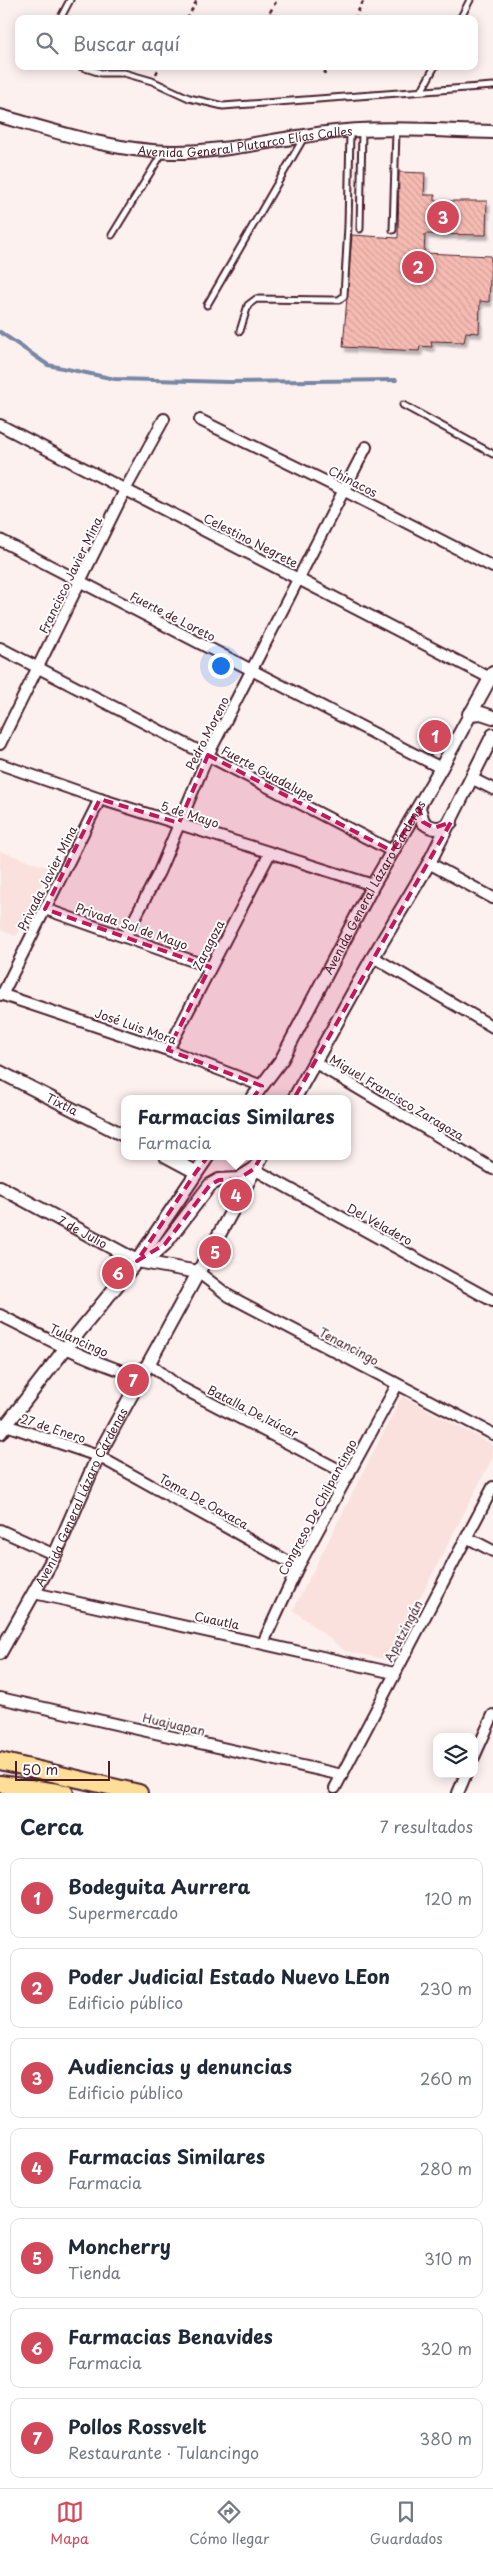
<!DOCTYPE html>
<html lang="es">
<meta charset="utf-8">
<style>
:root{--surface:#fff;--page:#f6f6f7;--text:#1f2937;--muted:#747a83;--line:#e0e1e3;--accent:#d1495b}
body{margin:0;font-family:"Playpen Sans",sans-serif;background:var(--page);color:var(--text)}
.controls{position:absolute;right:15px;bottom:15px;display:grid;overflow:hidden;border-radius:10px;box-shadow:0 2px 12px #0003}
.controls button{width:45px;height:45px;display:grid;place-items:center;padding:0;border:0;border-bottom:1px solid var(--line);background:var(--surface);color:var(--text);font:25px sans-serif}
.scale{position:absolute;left:15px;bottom:12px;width:95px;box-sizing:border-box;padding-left:5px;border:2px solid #4a1f2b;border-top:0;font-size:14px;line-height:18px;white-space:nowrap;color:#4a1f2b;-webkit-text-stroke:4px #fff;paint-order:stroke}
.you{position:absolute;left:220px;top:665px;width:18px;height:18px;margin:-12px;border:4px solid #fff;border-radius:50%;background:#1a73e8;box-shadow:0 0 0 8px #1a73e833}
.badge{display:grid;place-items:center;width:32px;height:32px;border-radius:50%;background:var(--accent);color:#fff;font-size:16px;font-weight:700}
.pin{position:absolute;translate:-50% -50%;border:2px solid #fff;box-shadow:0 1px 5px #0006}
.popup{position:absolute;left:121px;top:1095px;width:230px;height:65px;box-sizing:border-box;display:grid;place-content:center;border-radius:10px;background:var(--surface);filter:drop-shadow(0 1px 4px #0005);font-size:16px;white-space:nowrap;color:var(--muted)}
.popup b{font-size:19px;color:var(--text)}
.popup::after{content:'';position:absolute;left:50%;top:100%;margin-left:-10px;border:10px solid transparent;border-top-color:var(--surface)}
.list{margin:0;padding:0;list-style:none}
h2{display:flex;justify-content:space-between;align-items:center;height:65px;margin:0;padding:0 20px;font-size:21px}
h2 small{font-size:16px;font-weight:400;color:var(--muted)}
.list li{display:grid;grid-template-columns:32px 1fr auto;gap:15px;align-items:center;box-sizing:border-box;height:80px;margin:0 10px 10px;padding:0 10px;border:1px solid var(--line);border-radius:10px}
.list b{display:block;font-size:19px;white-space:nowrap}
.list p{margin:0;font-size:16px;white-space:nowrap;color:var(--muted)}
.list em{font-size:16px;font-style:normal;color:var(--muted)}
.icon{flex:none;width:28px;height:28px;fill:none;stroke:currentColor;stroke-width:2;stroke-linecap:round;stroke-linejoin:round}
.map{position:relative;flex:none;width:493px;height:1793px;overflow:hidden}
.search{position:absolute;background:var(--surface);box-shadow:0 2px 12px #0003;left:15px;right:15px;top:15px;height:55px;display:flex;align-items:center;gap:12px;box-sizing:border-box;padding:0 18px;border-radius:10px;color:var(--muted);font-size:19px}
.sheet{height:695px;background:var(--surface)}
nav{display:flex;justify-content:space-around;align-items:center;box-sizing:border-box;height:70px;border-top:1px solid var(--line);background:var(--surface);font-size:14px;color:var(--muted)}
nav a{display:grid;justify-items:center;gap:2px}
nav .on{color:var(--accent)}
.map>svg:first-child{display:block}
.built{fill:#fbe1dd}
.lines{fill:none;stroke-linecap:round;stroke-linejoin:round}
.stream{stroke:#7787a4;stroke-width:4}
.building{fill:url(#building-back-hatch);stroke:#4a1f2b;filter:url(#shadow)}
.service-casing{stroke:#4a1f2b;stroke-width:9}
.minor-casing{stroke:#4a1f2b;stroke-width:14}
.tertiary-casing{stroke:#4a1f2b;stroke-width:16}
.trunk-casing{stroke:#4a1f2b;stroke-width:20}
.path{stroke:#4a1f2b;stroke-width:2.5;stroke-dasharray:4 4;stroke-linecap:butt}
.service{stroke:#fff;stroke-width:5}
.minor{stroke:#fff;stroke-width:10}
.tertiary{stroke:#fff;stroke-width:12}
.trunk{stroke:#fedd96;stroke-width:16}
.marked{fill:#c2185b;fill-opacity:0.2;stroke:#c2185b;stroke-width:4;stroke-dasharray:10 6;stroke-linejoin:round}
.labels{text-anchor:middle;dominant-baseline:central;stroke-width:4;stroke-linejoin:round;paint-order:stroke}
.street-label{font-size:12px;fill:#4a1f2b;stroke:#fff}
</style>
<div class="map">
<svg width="493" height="1793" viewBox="0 0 493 1793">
<defs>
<pattern id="building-back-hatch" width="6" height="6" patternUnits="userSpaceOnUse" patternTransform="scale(1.25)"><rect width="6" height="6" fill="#f6bbb2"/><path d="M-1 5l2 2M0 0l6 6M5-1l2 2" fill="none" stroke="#d4a099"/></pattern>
<filter id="shadow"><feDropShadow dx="2.5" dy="4.5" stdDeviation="1" flood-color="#0004"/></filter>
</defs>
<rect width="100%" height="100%" fill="#fdf1f0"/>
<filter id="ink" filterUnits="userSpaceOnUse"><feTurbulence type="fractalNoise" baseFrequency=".02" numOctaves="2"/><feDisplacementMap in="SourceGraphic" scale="10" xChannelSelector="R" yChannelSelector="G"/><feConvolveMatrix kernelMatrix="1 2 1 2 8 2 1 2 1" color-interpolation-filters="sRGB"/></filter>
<g filter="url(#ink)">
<!-- built -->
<g class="built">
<path d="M0 851 50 868 16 936 0 930Z"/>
<path d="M402 1396 493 1445V1457L388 1660 345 1651 293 1610Z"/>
</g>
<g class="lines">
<!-- stream -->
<path class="stream" d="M0 332 48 365 115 379 229 382 396 380"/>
</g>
<!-- building -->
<path class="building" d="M399 172 425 173 424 195H435V201H487L486 235 425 234 424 253 491 256 489 302 480 301 479 333 466 332 464 342 431 341 432 347 420 346 419 351 343 347 352 235 398 238Z"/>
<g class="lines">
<defs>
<g id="service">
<path d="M60 19 70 0"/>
<path d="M460 19 470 0"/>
<path d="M79 66 101 73H124L152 81 189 98 223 106 493 86"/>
<path d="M422 90 435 66"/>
<path d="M360 229 362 131"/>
<path d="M393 230 396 131"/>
<path d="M112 235 163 152"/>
<path d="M207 305 303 139"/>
<path d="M240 331 248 305 256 299 331 300H339L344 296 348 226 350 132"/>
<path d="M403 405 493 454"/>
</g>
<g id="minor">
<path d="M200 420 345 491 493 567"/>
<path d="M0 425 490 678"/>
<path d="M0 540 441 768"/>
<path d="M0 648 392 851"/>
<path d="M0 744 125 490 164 419"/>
<path d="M0 764 100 799 373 885"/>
<path d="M471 778 493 789"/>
<path d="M429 863 493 898"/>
<path d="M45 909 210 967"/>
<path d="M125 937 159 872 208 755 366 447"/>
<path d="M373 957 493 1027"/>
<path d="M0 994 168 1050 262 1086"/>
<path d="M2 995 100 799"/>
<path d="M168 1050 270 853"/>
<path d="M314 1062 493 1169"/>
<path d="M254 1169 493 1301"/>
<path d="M198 1272 229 1296 493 1434"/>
<path d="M0 1315C43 1337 84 1359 131 1374L150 1364 178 1386 349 1475"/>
<path d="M0 1423 98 1456 298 1567"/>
<path d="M0 1530 55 1555"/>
<path d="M468 1538 493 1551"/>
<path d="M34 1593 394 1673"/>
<path d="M263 1643 298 1567 397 1385"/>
<path d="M0 1698 342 1775"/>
<path d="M474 1757 493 1715"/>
<path d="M335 1788 493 1487"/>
<path d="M458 1793 466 1774"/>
</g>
<g id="tertiary">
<path id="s1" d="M0 116C55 131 113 151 171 152 223 153 274 139 326 133 380 126 438 131 493 132"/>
<path d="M469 714 481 713 493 717"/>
<path d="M419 808 423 822C434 831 441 829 451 822"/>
<path id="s2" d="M0 1072 125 1136"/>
<path id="s3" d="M252 1099 282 1059 373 885 441 768 493 673"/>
<path d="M294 1099 373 957 429 863 493 735"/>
<path d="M166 1156 196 1172"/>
<path id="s4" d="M0 1187 137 1261 198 1272"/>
<path d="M138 1261 156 1252 165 1244 210 1185 219 1180 238 1179 254 1169"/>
<path d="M0 1433 65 1349 137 1261 208 1156"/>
<path id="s5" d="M0 1653 55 1555 98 1456 262 1156"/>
</g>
<g id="trunk">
<path d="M0 1761 139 1793"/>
<path d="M0 1784 65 1793"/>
</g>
</defs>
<!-- service casing -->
<use href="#service" class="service-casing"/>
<!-- minor casing -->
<use href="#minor" class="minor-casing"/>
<!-- tertiary casing -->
<use href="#tertiary" class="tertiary-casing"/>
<!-- trunk casing -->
<use href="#trunk" class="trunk-casing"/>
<!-- path -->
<g class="path">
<path d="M187 19 197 0"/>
<path d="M266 19 277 0"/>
<path d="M354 19 364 0"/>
<path d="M156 74 160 66"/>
<path d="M324 74 328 66"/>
</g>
<!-- service -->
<use href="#service" class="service"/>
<!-- minor -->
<use href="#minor" class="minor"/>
<!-- tertiary -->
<use href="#tertiary" class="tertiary"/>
<!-- trunk -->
<use href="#trunk" class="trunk"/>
</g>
</g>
<!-- marked area -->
<path class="marked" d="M208 755 392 851 419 808 423 822 434 828 451 822 254 1169 238 1179 219 1180 210 1185 165 1244 137 1261 196 1172 262 1086 168 1050 210 967 45 909 100 799 179 823Z"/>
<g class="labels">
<!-- street labels -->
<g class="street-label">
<text stroke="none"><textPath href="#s1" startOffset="250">Avenida General Plutarco Elías Calles</textPath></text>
<text transform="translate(353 481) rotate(27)">Chinacos</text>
<text transform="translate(251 540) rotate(27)">Celestino Negrete</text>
<text transform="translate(70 575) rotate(-64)">Francisco Javier Mina</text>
<text transform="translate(173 616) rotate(27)">Fuerte de Loreto</text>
<text transform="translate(207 733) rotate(-63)">Pedro Moreno</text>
<text transform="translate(268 773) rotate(28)">Fuerte Guadalupe</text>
<text transform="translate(190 814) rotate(18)">5 de Mayo</text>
<text transform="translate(47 878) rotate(-63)">Privada Javier Mina</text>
<text stroke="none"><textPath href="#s3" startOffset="245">Avenida General Lázaro Cárdenas</textPath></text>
<text transform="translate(132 926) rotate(19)">Privada Sol de Mayo</text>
<text transform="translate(208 945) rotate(-63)">Zaragoza</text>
<text transform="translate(136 1026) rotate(19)">José Luis Mora</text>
<text transform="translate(397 1097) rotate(31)">Miguel Francisco Zaragoza</text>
<text stroke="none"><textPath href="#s2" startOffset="70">Tixtla</textPath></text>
<text transform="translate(380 1224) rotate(29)">Del Veladero</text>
<text stroke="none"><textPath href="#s4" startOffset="94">7 de Julio</textPath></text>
<text transform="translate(79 1340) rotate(24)">Tulancingo</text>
<text transform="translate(349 1346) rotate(28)">Tenancingo</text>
<text transform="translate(253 1411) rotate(27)">Batalla De Izúcar</text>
<text transform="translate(53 1428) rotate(18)">27 de Enero</text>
<text stroke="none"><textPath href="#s5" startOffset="176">Avenida General Lázaro Cárdenas</textPath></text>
<text transform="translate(204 1501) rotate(29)">Toma De Oaxaca</text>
<text transform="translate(317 1507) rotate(-62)">Congreso De Chilpancingo</text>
<text transform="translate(217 1620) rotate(12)">Cuautla</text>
<text transform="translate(403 1631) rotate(-62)">Apatzingán</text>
<text transform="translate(174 1724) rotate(13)">Huajuapan</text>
</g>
</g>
</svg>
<div class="controls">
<button><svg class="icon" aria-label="layers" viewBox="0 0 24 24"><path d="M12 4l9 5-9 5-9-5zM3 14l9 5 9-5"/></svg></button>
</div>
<div class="scale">50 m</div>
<div class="you"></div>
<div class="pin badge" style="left:435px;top:736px">1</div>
<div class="pin badge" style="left:418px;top:267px">2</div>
<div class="pin badge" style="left:443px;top:217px">3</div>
<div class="pin badge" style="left:236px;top:1195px">4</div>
<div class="popup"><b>Farmacias Similares</b>Farmacia</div>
<div class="pin badge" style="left:215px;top:1252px">5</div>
<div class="pin badge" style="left:118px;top:1273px">6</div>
<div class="pin badge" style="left:133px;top:1380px">7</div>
<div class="search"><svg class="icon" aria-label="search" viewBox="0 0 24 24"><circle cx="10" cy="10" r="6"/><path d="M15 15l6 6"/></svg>Buscar aquí</div>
</div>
<section class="sheet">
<h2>Cerca<small>7 resultados</small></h2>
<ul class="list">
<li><span class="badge">1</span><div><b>Bodeguita Aurrera</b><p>Supermercado</p></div><em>120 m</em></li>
<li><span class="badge">2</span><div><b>Poder Judicial Estado Nuevo LEon</b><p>Edificio público</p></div><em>230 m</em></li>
<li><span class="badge">3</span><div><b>Audiencias y denuncias</b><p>Edificio público</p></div><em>260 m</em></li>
<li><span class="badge">4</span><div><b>Farmacias Similares</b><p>Farmacia</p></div><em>280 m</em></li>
<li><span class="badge">5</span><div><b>Moncherry</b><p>Tienda</p></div><em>310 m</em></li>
<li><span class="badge">6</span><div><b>Farmacias Benavides</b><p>Farmacia</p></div><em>320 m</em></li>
<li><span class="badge">7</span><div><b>Pollos Rossvelt</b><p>Restaurante · Tulancingo</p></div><em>380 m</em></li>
</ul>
</section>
<nav>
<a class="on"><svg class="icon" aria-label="map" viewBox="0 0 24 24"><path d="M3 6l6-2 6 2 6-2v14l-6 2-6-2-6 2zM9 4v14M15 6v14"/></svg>Mapa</a>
<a><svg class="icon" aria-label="directions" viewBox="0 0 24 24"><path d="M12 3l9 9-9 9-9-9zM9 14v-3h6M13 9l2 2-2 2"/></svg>Cómo llegar</a>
<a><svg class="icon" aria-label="saved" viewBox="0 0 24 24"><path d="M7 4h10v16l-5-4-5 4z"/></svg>Guardados</a>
</nav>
